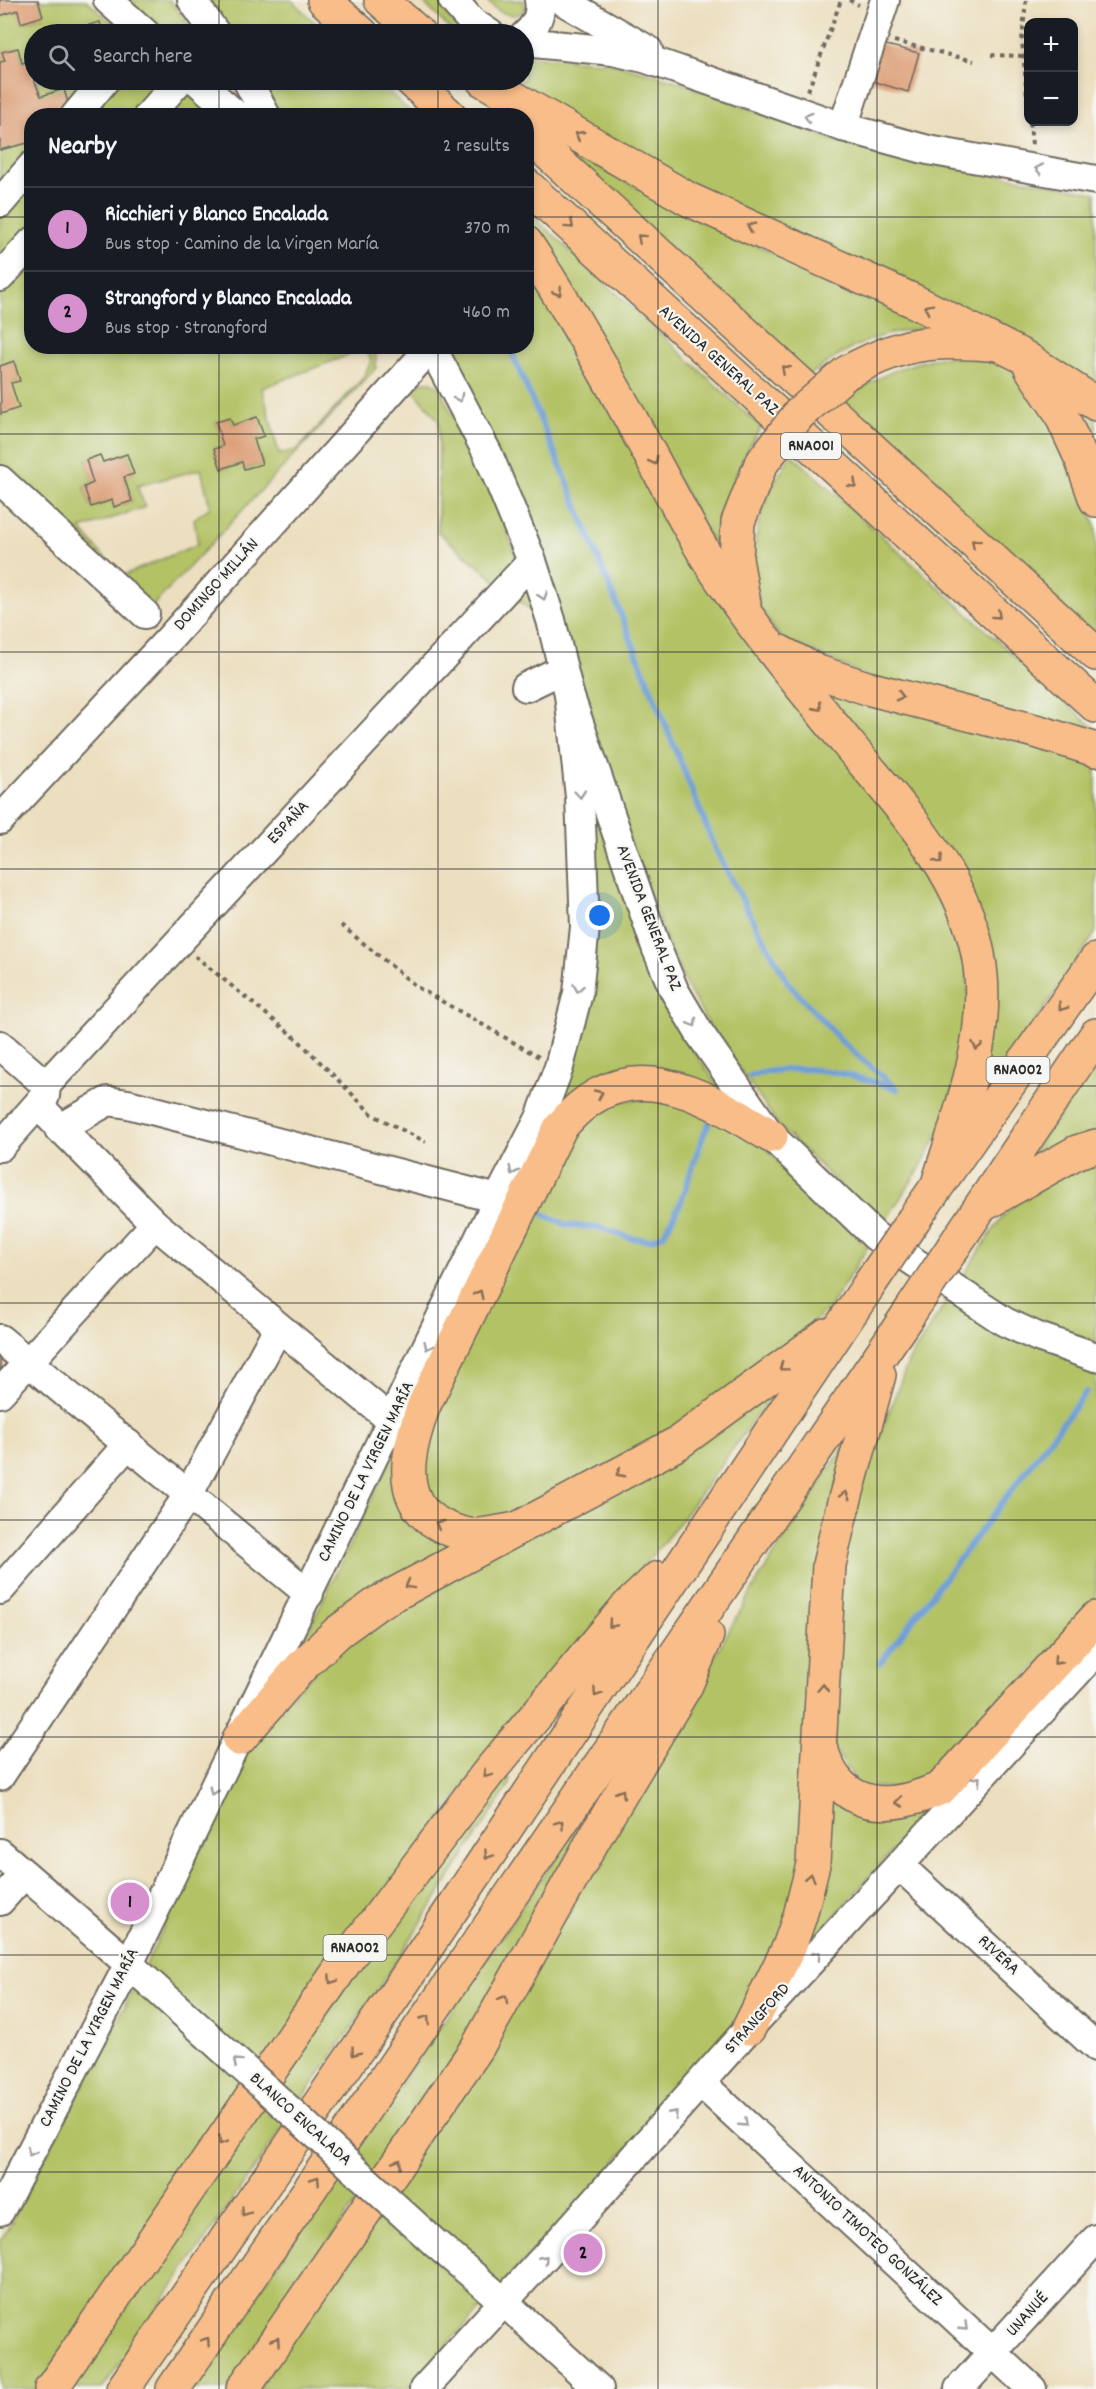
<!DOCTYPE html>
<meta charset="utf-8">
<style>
:root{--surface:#171b24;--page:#242831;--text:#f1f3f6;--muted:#9ea1a6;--line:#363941;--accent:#d690ce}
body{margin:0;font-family:Dekko,sans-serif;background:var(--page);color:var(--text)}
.controls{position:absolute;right:18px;top:18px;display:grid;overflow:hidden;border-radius:12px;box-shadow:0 3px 9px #0003}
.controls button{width:54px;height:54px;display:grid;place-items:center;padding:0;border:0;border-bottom:2px solid var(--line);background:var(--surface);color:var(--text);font:30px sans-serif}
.you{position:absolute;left:600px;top:916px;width:21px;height:21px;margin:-15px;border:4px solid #fff;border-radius:50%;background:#1a73e8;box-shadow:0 0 0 9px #1a73e833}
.badge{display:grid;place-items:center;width:39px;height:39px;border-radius:50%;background:var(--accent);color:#111;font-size:20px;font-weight:700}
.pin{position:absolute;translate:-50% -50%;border:3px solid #fff;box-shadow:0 2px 6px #0006}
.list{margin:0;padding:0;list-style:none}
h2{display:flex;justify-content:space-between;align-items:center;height:78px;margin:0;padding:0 24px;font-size:26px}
h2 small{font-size:20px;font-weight:400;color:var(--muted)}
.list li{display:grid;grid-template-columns:39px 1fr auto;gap:18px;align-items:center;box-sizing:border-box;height:84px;padding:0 24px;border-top:2px solid var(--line)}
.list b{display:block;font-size:22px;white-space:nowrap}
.list p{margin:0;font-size:20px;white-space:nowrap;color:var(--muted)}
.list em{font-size:20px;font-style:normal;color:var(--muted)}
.icon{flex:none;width:33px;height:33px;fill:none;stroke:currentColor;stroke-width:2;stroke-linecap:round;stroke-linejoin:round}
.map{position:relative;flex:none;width:1096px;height:2389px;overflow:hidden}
.search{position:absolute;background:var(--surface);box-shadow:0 3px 9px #0003;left:24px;top:24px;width:510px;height:66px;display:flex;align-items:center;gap:15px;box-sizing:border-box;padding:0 21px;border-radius:33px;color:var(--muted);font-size:22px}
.panel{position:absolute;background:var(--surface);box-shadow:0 3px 9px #0003;left:24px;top:108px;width:510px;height:246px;border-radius:24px}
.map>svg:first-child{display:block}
.green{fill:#b3c265;stroke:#6f7648;stroke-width:1.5;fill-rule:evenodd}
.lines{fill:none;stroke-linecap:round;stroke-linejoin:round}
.stream{stroke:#6d9ed7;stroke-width:6}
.building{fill:#dc9c73}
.minor-casing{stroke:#6f6a5f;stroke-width:32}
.highway-casing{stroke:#6f6a5f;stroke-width:36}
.path{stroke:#6f6a5f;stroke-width:4;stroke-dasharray:4.5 4.5;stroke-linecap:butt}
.minor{stroke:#fff;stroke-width:28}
.highway{stroke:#f8bd89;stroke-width:33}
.minor-bridge-casing{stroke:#6f6a5f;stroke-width:32;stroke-linecap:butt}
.highway-bridge-casing{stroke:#6f6a5f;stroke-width:36;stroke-linecap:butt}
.minor-bridge{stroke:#fff;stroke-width:28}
.highway-bridge{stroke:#f8bd89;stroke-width:33}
.oneway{stroke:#a0a0a0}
.oneway2{stroke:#876d55}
.grid{fill:none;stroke:#2b2b2b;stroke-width:1.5;stroke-opacity:0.55}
.labels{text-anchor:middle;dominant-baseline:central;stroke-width:4.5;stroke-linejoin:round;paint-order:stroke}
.shield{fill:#f6f6f2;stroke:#686867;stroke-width:1.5}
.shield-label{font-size:16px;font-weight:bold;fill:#2b2b2b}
.street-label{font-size:18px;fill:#2b2b2b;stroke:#f6f6f2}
</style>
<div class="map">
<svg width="1096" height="2389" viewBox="0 0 1096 2389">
<rect width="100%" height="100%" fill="#f6f6f2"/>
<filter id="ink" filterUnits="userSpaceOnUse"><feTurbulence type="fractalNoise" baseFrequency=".0167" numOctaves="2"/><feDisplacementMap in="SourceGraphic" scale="12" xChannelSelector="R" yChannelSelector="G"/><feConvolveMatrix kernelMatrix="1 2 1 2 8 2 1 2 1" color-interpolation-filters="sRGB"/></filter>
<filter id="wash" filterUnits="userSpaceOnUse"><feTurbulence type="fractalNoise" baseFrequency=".008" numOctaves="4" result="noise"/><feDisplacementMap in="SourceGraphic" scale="24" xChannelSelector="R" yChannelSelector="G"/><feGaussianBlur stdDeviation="1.35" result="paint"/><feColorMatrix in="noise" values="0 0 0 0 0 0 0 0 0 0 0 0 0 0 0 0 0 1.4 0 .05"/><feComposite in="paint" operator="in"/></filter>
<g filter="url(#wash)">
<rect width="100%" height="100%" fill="#ecdfbf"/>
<!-- green -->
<g class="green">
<path d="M38 0H86L125 34H103L100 22 54 34H34V60L22 63 18 48 3 52 5 61 0 62V16L18 10 22 23 43 17Z"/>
<path d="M127 0H170L196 34H166Z"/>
<path d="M207 0H291L327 34H231Z"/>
<path d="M421 0H439L449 18 464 34H455Z"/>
<path d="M487 0H524L525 10C513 21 496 12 487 0Z"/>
<path d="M524 56 612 63 676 81 838 142 925 161 1096 193V391L690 189 500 80H524Z"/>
<path d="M36 80H74L75 82 82 80H178L220 115H48L70 110 64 90 41 96Z"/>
<path d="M260 80H375L414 115H279Z"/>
<path d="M31 142 32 346H283L285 351 307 346 309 352 324 347 373 346 376 352V368L145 614 0 491V411L1 414 11 383 19 381 14 361 0 366V150ZM367 348 371 362 362 379 297 450 279 454 262 388ZM257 417 263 436 254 439 262 464 245 469 242 462 221 469 214 449 223 446 216 422 230 418 233 425ZM127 454 134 473 124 477 132 501 115 507 112 500 91 507 84 487 93 483 86 460 100 455 103 462ZM201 469 210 507 194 519 198 544 120 577 81 529 145 507 137 486Z"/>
<path d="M557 146 682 211 937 328C885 329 850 344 809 376Z"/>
<path d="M526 210 761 427C735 468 720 508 721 557L575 295 527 220Z"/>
<path d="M527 260 936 877 966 951 970 1030 941 1129 920 1168 882 1226 780 1127 710 1027 686 985 667 942 445 347 526 346Z"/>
<path d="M947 357 992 359 1010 366 1023 376 1072 461 1096 528V636L840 404C873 378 905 362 947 357Z"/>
<path d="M423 382H432L439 388 498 505 537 616 438 532 439 421 411 387Z"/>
<path d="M1061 394 1096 418V471Z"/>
<path d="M791 454 1096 730V740L871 678 781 638 761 609 756 585 755 545 758 526 768 495Z"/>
<path d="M807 678 1096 763V932L964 1126 986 940Z"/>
<path d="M589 795 664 1000 688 1042 722 1092 614 1073 588 1082 569 1095 555 1109Z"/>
<path d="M1096 1061V1133L1024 1166Z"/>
<path d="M671 1096 762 1144 822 1205 868 1247 829 1308 718 1404 511 1519 473 1523 429 1505 420 1458 423 1436 568 1136 604 1103Z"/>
<path d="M1096 1157V1344L1014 1312 961 1279 1000 1220 1021 1199Z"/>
<path d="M948 1299 1096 1370V1601L935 1777 911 1789 859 1786 834 1748 840 1565 851 1510 909 1360Z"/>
<path d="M792 1367 677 1526 479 1765 37 2389H0V2243L141 1975 251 1741 343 1640Z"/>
<path d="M864 1415 804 1862 791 1915 736 2022 688 2082 407 2389H258L606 1845 760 1577Z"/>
<path d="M403 1434 397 1476 462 1548 294 1660Z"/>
<path d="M507 1777 510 1779V1784L383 1982 102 2389H65L358 1965 503 1779Z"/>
<path d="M826 1788 933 1806 796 1959Z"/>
<path d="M579 1824 582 1826 467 2040 228 2389H192Z"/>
</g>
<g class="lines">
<!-- stream -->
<g class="stream">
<path d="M509 346 571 491 716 850 748 911 789 984 843 1043 897 1089"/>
<path d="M750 1076C799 1061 845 1072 893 1088"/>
<path d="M541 1213 567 1225 600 1228 630 1238 650 1240 664 1234 680 1204 703 1136 712 1117"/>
<path d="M880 1663 1086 1392"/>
</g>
</g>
<g id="blocks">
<!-- building -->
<g class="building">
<path d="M0 0H38L43 16 21 23 18 10 0 16Z"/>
<path d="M100 22 103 34H57Z"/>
<path d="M878 43 919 53 908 92 869 80Z"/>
<path d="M18 48 22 63 34 60V80L41 96 64 89 70 110 47 116H32V142L0 150V62L5 61 2 52Z"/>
<path d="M283 346H297V347L285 351Z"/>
<path d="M307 346H323V347L309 352Z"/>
<path d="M14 361 20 381 11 383 19 408 1 414 0 366Z"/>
<path d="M257 417 264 436 254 439 262 464 244 469 242 462 221 469 214 449 223 446 216 422 230 418 233 425Z"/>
<path d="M127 454 134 474 124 477 132 501 114 507 112 500 91 507 84 487 93 483 86 460 100 455 103 462Z"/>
<path d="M0 1355 7 1363 0 1369Z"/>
</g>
</g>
</g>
<g filter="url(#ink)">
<use href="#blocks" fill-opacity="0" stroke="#6f6a5f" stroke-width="1.5"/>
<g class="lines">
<defs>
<g id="minor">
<path d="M108 0 146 34"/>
<path d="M192 0 216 34"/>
<path d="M453 0 472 22 490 34"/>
<path d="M561 0 648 50"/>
<path d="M524 36C535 27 542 15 539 0"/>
<path d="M524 42 613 51 644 58 843 127 928 150 1096 180"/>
<path d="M196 80 237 116"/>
<path d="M247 80 266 116"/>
<path d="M75 116 105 80"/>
<path d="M148 116 179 81"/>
<path d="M843 127 885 0"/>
<path d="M0 203 32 166"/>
<path d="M0 277 32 242"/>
<path d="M431 346 488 454 532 561 551 620 569 694 656 947 674 990 700 1034 771 1136 875 1236 1005 1322 1038 1337 1096 1357"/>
<path d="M0 480 145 614"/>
<path d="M526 687 563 669"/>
<path d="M0 820 171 637 431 347"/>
<path d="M0 1045 46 1085 45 1096 0 1147"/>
<path d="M46 1085 532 561"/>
<path d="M38 1105 155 1224 392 1421 408 1429"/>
<path d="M59 1129 108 1101 128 1104 498 1199"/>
<path d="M0 1339 309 1594"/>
<path d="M0 1393 155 1224"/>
<path d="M0 1590 128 1444"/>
<path d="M0 1776 188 1495 278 1328"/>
<path d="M0 1853 129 1964 205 2033"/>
<path d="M900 1866 1096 2047"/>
<path d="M0 1901 24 1874"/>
<path d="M701 2083 1032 2389"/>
<path d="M0 2211 129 1964 498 1199 540 1118 559 1067 578 993 585 927 580 797 569 694"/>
<path d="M435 2243 504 2302 599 2389"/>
<path d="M424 2389 561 2239 749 2028 1096 1652"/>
<path d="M959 2389 1096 2239"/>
</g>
<g id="highway">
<path d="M324 0 362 34"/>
<path d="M381 0 419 34"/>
<path d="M411 80 450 116"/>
<path d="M483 80 690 200 914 301 1024 357 1096 404"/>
<path d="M526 133 1096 654"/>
<path d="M526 185 1096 706"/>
<path d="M526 243C571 311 609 378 647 449 669 488 689 530 713 567 754 630 801 686 848 744 900 807 962 871 978 954 993 1031 961 1108 939 1181"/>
<path d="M1031 368 1059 410 1081 458 1096 500"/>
<path d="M846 373C899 344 928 339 988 344"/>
<path d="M744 604 736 559 738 522 761 464"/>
<path d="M780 652 818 672 867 688 1039 732 1096 750"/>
<path d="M986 1203 1077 1152 1096 1146"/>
<path d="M914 1219 1096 960"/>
<path d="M954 1246 1096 1035"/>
<path d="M516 1529C502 1531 485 1536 470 1535 456 1533 444 1528 432 1520 394 1493 411 1441 424 1405L560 1128C624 1048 700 1092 771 1136"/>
<path d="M239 1739 302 1666 338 1632 378 1603 678 1443 826 1335"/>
<path d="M820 1747C824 1757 828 1769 834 1777 861 1815 905 1804 941 1788L1096 1618"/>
<path d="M749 2028 789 1947 800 1916 813 1864 829 1565 840 1517 879 1375"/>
<path d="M51 2389 347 1959 488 1773 625 1609 658 1578"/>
<path d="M123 2389 396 1993 867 1288"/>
<path d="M173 2389 908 1315"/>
<path d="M243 2389 477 2048 595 1837 686 1685 707 1635"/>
</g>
</defs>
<!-- minor casing -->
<use href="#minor" class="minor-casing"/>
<!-- highway casing -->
<use href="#highway" class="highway-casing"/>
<!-- path -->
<g class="path">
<path d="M849 0 859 5"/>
<path d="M1026 0 1022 40 1028 107"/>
<path d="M894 41 974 61"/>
<path d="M991 55 1023 56"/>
<path d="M808 91 841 0"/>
<path d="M1030 122 1032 146"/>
<path d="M341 925 417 987 539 1057"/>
<path d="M195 956 298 1040 373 1115 426 1142"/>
</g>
<!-- minor -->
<use href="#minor" class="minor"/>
<!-- highway -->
<use href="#highway" class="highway"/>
<defs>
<path id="minor-bridge" d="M205 2033 435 2243"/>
<g id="highway-bridge">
<path d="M761 464 799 414 846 373"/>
<path d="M867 1288 914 1219"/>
<path d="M908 1315 954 1246"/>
</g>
</defs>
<!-- minor-bridge casing -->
<use href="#minor-bridge" class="minor-bridge-casing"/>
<!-- highway-bridge casing -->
<use href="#highway-bridge" class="highway-bridge-casing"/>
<!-- minor-bridge -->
<use href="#minor-bridge" class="minor-bridge"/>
<!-- highway-bridge -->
<use href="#highway-bridge" class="highway-bridge"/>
</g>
<!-- one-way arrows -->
<defs><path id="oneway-chevron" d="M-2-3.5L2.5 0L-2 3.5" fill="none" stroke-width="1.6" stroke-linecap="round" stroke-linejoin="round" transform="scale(1.5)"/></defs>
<g class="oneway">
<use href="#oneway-chevron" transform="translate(808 117) rotate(-162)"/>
<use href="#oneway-chevron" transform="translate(1039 169) rotate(-169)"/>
<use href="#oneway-chevron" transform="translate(459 398) rotate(62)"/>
<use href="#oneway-chevron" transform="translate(543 596) rotate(72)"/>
<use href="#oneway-chevron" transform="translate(580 794) rotate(85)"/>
<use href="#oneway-chevron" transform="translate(578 988) rotate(99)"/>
<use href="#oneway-chevron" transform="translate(693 1023) rotate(60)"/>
<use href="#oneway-chevron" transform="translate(513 1171) rotate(117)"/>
<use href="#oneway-chevron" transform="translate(428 1346) rotate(116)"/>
<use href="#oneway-chevron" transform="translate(977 1780) rotate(-47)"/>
<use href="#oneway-chevron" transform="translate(213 1791) rotate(116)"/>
<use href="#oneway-chevron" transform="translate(817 1955) rotate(-47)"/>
<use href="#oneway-chevron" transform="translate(237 2062) rotate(-138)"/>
<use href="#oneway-chevron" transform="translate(674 2114) rotate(-48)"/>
<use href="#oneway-chevron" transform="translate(744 2123) rotate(43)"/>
<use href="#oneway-chevron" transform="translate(31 2152) rotate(118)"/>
<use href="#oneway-chevron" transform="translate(544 2259) rotate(-48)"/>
<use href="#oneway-chevron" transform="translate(964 2327) rotate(43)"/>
</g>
<g class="oneway2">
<use href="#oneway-chevron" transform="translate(579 135) rotate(-149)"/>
<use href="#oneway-chevron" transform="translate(570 225) rotate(42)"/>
<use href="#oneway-chevron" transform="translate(751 227) rotate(-156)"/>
<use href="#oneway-chevron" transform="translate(641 238) rotate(-138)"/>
<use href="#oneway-chevron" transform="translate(558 292) rotate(58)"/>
<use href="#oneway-chevron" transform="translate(928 308) rotate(-153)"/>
<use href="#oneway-chevron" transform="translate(785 369) rotate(-138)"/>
<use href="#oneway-chevron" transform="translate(654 461) rotate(61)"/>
<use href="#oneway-chevron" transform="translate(853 484) rotate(42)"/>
<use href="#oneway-chevron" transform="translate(975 543) rotate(-138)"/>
<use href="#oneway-chevron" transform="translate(997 615) rotate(42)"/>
<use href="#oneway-chevron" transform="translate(900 696) rotate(14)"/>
<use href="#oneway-chevron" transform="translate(818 707) rotate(51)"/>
<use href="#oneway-chevron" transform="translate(939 860) rotate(56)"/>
<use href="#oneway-chevron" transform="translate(1062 1007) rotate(125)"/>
<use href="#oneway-chevron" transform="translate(977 1046) rotate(101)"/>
<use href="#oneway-chevron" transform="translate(599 1094) rotate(-25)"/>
<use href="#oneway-chevron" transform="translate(479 1294) rotate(-64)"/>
<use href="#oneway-chevron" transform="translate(783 1367) rotate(143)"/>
<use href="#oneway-chevron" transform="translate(620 1473) rotate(152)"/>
<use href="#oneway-chevron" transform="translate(845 1495) rotate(-75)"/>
<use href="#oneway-chevron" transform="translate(439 1524) rotate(-149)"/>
<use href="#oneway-chevron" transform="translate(409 1585) rotate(151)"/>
<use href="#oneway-chevron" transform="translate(612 1624) rotate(130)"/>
<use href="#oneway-chevron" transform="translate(1057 1661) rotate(132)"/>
<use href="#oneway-chevron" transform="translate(823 1688) rotate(-87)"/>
<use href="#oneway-chevron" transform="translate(597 1693) rotate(124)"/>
<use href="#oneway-chevron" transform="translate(487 1774) rotate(128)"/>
<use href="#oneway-chevron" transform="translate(621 1793) rotate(-59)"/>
<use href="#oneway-chevron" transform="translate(899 1802) rotate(171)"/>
<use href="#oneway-chevron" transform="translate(560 1824) rotate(-55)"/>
<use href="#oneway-chevron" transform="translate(488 1855) rotate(124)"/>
<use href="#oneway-chevron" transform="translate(810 1877) rotate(-78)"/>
<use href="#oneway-chevron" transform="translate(332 1980) rotate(125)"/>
<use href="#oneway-chevron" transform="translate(504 1999) rotate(-61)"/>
<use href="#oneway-chevron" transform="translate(426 2019) rotate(-56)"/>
<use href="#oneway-chevron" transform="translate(355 2052) rotate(125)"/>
<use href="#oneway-chevron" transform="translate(222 2141) rotate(125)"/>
<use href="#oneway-chevron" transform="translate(398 2163) rotate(-56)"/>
<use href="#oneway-chevron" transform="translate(316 2180) rotate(-56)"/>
<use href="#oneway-chevron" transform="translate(245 2212) rotate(125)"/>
<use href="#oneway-chevron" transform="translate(206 2341) rotate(-56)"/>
<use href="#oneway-chevron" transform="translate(276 2341) rotate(-56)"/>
</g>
</g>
<!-- grid -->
<path class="grid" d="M219 0V34M438 0V34M658 0V2389M877 0V2389M219 80V116M438 80V116M0 217H32M526 217H1096M219 346V2389M438 346V2389M0 434H1096M0 652H1096M0 869H1096M0 1086H1096M0 1303H1096M0 1520H1096M0 1737H1096M0 1955H1096M0 2172H1096"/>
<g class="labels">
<!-- shield labels -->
<g class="shield">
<rect x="781" y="433" width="60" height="26" rx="4.5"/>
<rect x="986.5" y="1057" width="63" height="26" rx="4.5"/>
<rect x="323.5" y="1935" width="63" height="26" rx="4.5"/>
</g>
<g class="shield-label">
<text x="811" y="446">RNA001</text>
<text x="1018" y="1070">RNA002</text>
<text x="355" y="1948">RNA002</text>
</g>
<!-- street labels -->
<g class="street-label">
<text transform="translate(718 361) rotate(42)">AVENIDA GENERAL PAZ</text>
<text transform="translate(217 585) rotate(-48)">DOMINGO MILLÁN</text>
<text transform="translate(289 823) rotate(-47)">ESPAÑA</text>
<text transform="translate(648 918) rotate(69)">AVENIDA GENERAL PAZ</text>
<text transform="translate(367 1472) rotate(-64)">CAMINO DE LA VIRGEN MARÍA</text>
<text transform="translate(998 1956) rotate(43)">RIVERA</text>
<text transform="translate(758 2019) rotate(-48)">STRANGFORD</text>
<text transform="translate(90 2038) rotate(-63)">CAMINO DE LA VIRGEN MARÍA</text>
<text transform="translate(300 2120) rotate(42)">BLANCO ENCALADA</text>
<text transform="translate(867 2236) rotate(43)">ANTONIO TIMOTEO GONZÁLEZ</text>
<text transform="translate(1028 2315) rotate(-48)">UNANUÉ</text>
</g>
</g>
</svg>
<div class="controls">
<button>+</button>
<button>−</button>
</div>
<div class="you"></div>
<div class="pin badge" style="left:130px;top:1902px">1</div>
<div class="pin badge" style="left:583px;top:2253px">2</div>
<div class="search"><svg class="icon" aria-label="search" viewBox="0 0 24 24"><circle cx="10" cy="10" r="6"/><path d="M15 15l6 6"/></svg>Search here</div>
<section class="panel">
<h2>Nearby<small>2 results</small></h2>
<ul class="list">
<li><span class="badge">1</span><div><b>Ricchieri y Blanco Encalada</b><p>Bus stop · Camino de la Virgen María</p></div><em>370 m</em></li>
<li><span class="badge">2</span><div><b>Strangford y Blanco Encalada</b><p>Bus stop · Strangford</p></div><em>460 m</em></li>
</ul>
</section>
</div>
